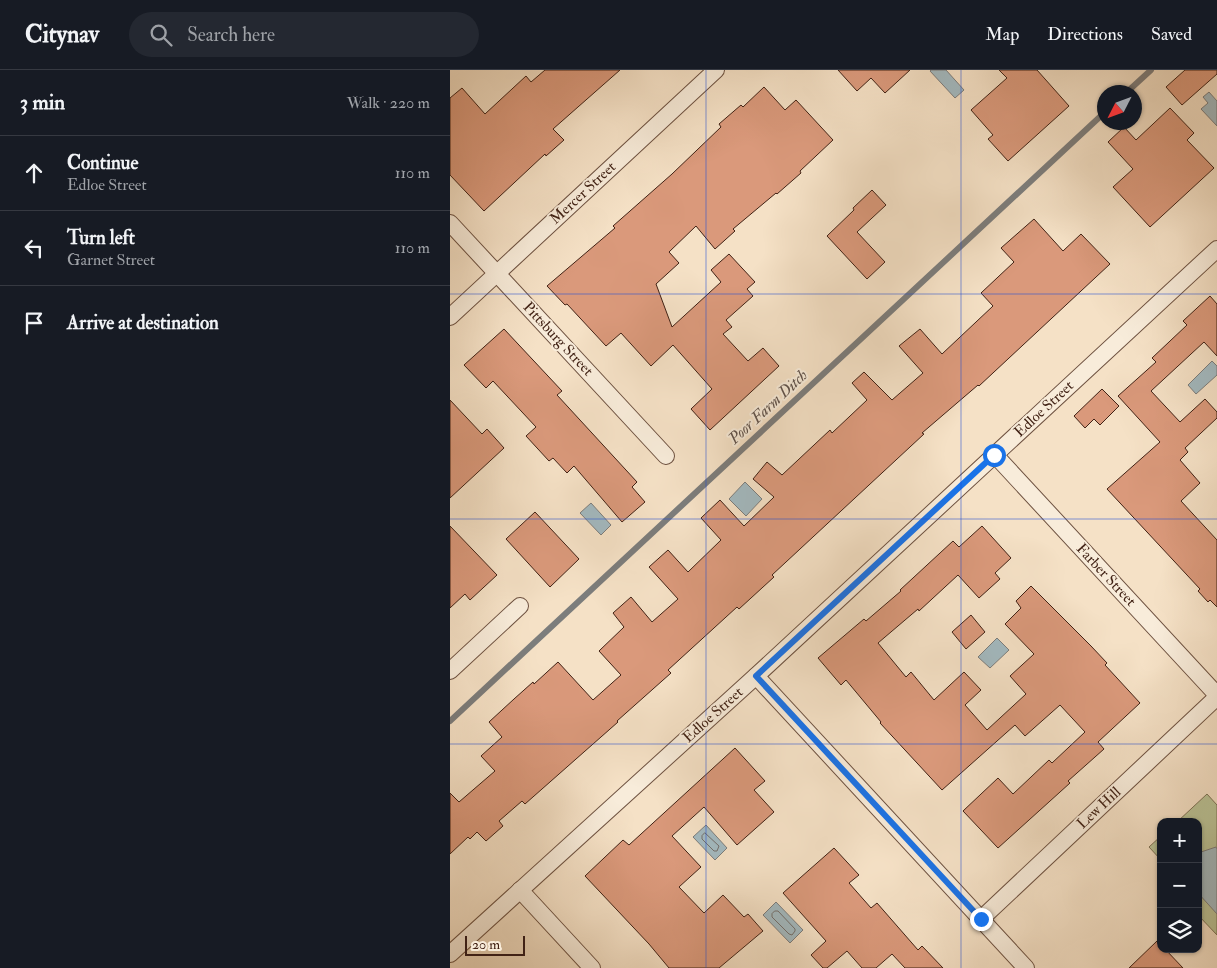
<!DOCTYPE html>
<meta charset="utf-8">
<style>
:root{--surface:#171b24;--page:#242831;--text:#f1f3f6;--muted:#9ea1a6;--line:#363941}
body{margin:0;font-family:"IM FELL Double Pica",serif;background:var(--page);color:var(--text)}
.controls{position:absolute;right:15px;bottom:15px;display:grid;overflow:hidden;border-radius:10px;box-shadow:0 1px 4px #0004}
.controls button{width:45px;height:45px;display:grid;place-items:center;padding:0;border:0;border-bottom:1px solid var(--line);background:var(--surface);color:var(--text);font:25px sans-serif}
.compass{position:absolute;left:647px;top:15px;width:45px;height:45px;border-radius:50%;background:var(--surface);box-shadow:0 1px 4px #0004;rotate:228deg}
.scale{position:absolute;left:15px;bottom:12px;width:60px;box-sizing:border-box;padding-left:5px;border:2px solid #412215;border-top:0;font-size:14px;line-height:18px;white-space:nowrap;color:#412215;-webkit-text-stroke:4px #f8ecda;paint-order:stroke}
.stop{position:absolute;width:15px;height:15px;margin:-11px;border:4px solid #1a73e8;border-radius:50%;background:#fff}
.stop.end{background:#1a73e8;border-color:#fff;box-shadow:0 1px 5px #0008}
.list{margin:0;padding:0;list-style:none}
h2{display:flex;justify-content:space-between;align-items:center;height:65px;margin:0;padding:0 20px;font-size:21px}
h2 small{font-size:16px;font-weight:400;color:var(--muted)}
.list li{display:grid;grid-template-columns:32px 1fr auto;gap:15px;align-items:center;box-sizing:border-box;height:75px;padding:0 20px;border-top:1px solid var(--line)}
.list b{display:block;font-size:19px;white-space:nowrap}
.list p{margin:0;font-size:16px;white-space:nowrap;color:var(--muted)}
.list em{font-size:16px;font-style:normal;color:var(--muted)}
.icon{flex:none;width:28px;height:28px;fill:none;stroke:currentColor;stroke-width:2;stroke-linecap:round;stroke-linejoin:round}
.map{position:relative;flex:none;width:767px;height:898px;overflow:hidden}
header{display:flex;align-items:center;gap:30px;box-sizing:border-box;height:70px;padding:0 25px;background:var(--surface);border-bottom:1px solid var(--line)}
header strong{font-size:24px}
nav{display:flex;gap:28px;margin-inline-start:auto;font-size:18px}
.search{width:350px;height:45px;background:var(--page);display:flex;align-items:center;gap:12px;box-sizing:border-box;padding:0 18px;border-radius:28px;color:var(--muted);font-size:19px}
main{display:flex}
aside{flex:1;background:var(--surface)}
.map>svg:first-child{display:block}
.green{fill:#bac397;stroke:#7e7256}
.water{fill:#a3bac1;stroke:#7c7d7c}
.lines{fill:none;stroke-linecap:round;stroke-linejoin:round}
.shore{stroke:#726e6b;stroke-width:1}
.stream{stroke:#7c7d7c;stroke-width:6}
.building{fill:#da997b;stroke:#412215}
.street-casing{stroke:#6e5241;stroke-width:18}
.street{stroke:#f8ecda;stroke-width:16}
.route{stroke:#1a73e8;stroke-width:6}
.grid{fill:none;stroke:#1d4ed8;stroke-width:1;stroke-opacity:0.55}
.labels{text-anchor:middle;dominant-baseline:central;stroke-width:4;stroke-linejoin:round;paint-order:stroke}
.street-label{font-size:15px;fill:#412215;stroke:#f8ecda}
.water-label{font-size:16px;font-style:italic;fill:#5e5049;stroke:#f8ecda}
</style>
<header>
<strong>Citynav</strong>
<div class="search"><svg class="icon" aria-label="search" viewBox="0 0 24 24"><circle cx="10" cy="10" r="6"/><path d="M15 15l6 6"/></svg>Search here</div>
<nav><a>Map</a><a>Directions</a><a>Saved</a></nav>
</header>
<main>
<aside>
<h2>3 min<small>Walk · 220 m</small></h2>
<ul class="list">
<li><svg class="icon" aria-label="ahead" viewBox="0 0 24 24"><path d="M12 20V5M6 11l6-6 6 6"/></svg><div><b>Continue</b><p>Edloe Street</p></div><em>110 m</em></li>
<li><svg class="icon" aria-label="left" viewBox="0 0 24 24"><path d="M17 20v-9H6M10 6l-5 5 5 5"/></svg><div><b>Turn left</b><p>Garnet Street</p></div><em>110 m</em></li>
<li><svg class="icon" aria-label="arrive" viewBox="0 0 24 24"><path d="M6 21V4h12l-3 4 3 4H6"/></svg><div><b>Arrive at destination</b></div></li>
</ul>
</aside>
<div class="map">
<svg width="767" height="898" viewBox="0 0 767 898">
<rect width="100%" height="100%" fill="#f5e1c6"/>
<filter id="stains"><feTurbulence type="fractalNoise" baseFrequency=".004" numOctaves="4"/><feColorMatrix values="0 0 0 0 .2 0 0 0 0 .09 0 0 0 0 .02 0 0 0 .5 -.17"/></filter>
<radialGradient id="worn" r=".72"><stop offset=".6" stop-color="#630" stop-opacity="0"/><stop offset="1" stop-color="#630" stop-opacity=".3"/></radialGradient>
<!-- green -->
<g class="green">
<path d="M757 724 767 735V865L748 845V752H727Z"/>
<path d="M711 766V790L699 777Z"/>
</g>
<!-- water -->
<g class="water">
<path d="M481 0H496L514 20 505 28 480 1Z"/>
<path d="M759 22 767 31V56L751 39 758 33 753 27Z"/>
<path d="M762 291 767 296V305L746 324 738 315Z"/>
<path d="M295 412 312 429 296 446 279 429Z"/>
<path d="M141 433 161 455 151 465 130 443Z"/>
<path d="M547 568 559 580 540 598 528 587Z"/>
<path d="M256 755 277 778 265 790 243 767Z"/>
<path d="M766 777 767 779V844L748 823V783Z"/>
<path d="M326 832 353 860 340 873 313 845Z"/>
</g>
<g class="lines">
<!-- shore -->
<g class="shore">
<path d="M255 763 269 776 267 781H264L252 769V766Z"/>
<path d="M325 841H328L345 859V861L342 865 339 864 322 847V844Z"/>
</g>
<!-- stream -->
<g class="stream">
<path d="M677 22 701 0"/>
<path d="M0 651 654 43"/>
</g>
</g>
<!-- building -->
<g class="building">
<path d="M95 0H170L103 59 114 70 96 86 95 84 34 141 0 105V28L12 18 35 44 76 6 81 12Z"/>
<path d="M388 0H460L435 23 421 8 407 21Z"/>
<path d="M549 0H587L619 36 558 91 538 69 543 65 521 40 557 8Z"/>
<path d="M735 0H767V4L732 35 716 17Z"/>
<path d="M314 17 335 40 346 30 383 70 350 101 351 103 327 124 326 123 283 159 285 161 265 179 246 156 219 182 229 193 206 214 222 257 271 212 261 200 279 184 305 212 297 219 303 226 276 250 282 257 273 264 298 291 313 278 329 296 260 360 241 339 262 319 223 275 201 296 171 263 156 276 117 234 115 235 97 216 165 158 163 156 222 104 271 57 269 54 291 35 293 37Z"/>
<path d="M720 38 744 63 737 70 764 98 700 157 663 117 683 99 658 72 674 57 686 70Z"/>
<path d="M422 120 436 135 407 162 435 192 417 209 377 166 404 140 403 138Z"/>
<path d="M584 149 613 181 631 164 660 194 529 316 528 315 472 363 474 364 322 505 324 507 289 539 287 537 218 600 221 603 167 651 168 652 75 734 72 731 49 751 53 756 36 771 27 762 20 769 18 767 0 784V723L9 732 45 701 31 686 52 667 39 652 64 629 83 612 84 614 108 592 143 630 171 605 149 581 174 557 163 543 181 527 202 552 228 529 199 497 218 480 238 502 271 470 251 448 270 430 294 456 324 427 303 409 317 392 332 405 380 360 382 363 417 330 402 313 414 302 442 330 473 303 449 276 470 259 492 284 543 236 531 223 564 192 551 178Z"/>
<path d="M760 226 767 234V286L754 272 701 321 730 352 755 329 767 342V348L735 378 738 382 730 390 750 413 731 431 767 470V537L760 530 758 532 748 521 750 519 657 419 710 372 668 326 706 292 702 288 737 255 733 251Z"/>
<path d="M54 259 112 321 107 325 187 412 182 417 195 432 172 452 124 396 117 403 103 388 99 391 76 366 86 357 43 311 36 318 14 295Z"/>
<path d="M652 319 669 336 650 355 644 349 635 358 624 346Z"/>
<path d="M0 330 32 364 37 359 54 378 0 428Z"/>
<path d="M85 442 129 489 100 517 56 469Z"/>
<path d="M0 456 47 505 20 530 15 524 0 538Z"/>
<path d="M532 456 561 488 545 503 550 509 529 528 508 505 469 541 468 539 428 573 456 607 461 602 484 630 514 602 531 620 515 635 537 660 576 624 560 606 584 584 555 554 571 538 566 531 581 516 641 576 657 593 655 595 690 633 648 672 654 679 618 711 620 713 548 778 513 741 548 708 563 724 599 690 602 693 635 662 610 635 575 666 565 655 492 720 430 653 431 652 396 610 391 615 368 588 414 549 416 551 451 521 450 520 503 471 509 477Z"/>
<path d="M521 545 535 562 516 579 502 562Z"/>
<path d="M285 678 315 711 304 720 324 742 287 775 254 737 222 766 251 797 229 817 254 843 273 825 294 847 298 844 313 861 269 898H219L199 874 135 806 173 770 179 775Z"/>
<path d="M384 778 409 805 399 813 421 838 427 833 468 880 472 876 493 898H455L442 884 426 898H412L397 881 377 898H373L361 885 376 871 333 823Z"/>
<path d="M707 871 711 875V879H715L733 898H679Z"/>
</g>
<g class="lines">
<defs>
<g id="street">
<path d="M0 153 216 386"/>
<path d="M0 247 266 0"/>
<path d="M545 385 767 625"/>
<path d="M0 601 70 536"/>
<path d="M306 606 576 898"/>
<path d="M70 820 142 898"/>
<path d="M531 849 767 627"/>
<path d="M0 884 306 606 767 179"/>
</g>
</defs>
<!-- street casing -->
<use href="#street" class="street-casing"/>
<!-- street -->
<use href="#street" class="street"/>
</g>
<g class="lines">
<!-- route -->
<path class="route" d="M531 849 306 606 544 385"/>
</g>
<!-- grid -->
<path class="grid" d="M256 0V898M511 0V898M0 224H767M0 449H767M0 674H767"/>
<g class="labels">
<!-- street labels -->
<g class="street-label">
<text transform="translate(133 123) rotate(-43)">Mercer Street</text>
<text transform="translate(108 269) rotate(47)">Pittsburg Street</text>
<text transform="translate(594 339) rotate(-43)">Edloe Street</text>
<text transform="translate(656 505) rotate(47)">Farber Street</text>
<text transform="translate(263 645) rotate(-42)">Edloe Street</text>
<text transform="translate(649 738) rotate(-43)">Lew Hill</text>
</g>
<!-- water labels -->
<g class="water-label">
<text transform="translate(318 337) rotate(-43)">Poor Farm Ditch</text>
</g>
</g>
<rect width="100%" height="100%" filter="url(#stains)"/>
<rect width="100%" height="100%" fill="url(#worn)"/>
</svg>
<div class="controls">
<button>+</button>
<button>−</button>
<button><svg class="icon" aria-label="layers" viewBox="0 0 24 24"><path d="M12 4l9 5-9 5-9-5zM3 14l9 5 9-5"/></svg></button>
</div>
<svg class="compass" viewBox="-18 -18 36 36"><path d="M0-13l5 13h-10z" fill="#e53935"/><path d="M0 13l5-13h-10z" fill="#9ea1a6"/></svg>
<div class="scale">20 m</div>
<div class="stop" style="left:544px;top:385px"></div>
<div class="stop end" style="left:531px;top:849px"></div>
</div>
</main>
